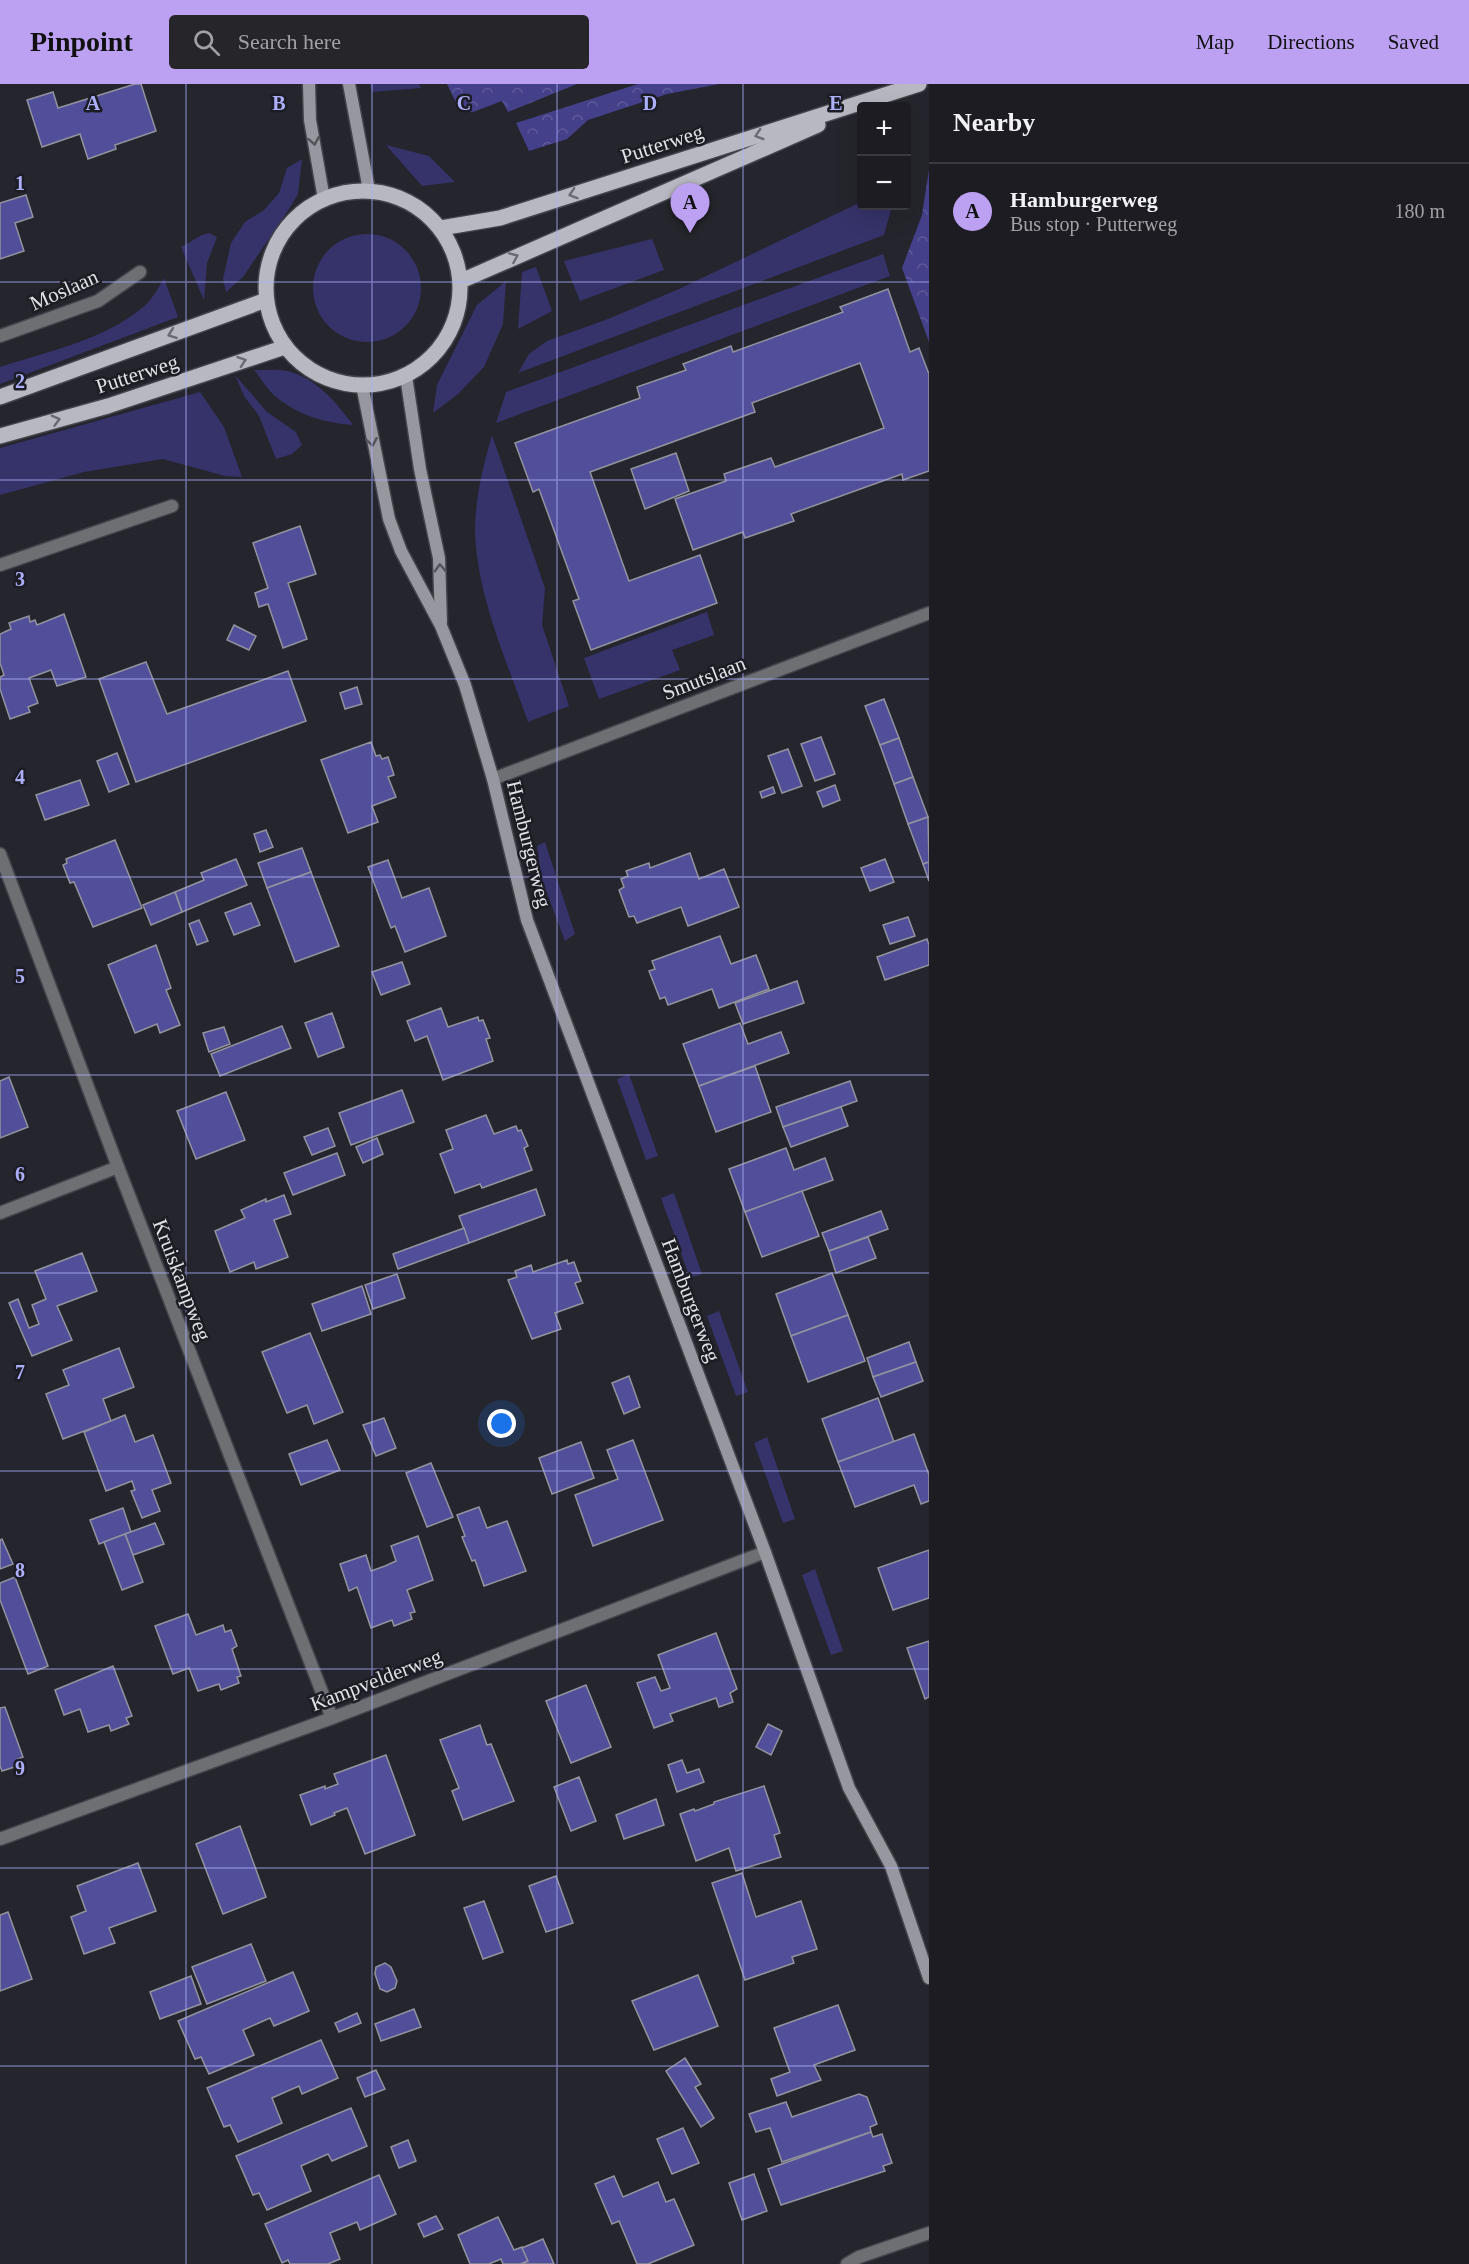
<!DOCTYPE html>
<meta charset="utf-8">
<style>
:root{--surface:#1c1c22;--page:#25252a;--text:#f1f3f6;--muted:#a0a1a5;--line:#3a3a40;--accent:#bca0f2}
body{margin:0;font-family:Georgia,serif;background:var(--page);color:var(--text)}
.controls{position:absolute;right:18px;top:18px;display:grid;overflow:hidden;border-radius:6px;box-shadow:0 6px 24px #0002}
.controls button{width:54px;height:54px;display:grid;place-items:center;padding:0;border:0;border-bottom:2px solid var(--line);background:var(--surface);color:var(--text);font:30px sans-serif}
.you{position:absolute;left:502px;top:1340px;width:21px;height:21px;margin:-15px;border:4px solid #fff;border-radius:50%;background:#1a73e8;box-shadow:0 0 0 9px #1a73e833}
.badge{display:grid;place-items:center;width:39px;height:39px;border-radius:50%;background:var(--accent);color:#111;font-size:20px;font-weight:700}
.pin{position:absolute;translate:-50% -50px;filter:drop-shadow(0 2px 3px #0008)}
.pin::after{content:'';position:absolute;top:32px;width:21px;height:18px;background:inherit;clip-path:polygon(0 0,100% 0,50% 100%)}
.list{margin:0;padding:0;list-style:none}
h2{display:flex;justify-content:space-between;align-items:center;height:78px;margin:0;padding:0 24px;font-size:26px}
h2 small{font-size:20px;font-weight:400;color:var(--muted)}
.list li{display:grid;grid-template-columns:39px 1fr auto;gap:18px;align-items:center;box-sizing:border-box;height:96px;padding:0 24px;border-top:2px solid var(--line)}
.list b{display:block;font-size:22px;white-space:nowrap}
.list p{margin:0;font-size:20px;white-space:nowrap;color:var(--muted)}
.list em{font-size:20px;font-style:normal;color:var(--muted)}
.icon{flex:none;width:33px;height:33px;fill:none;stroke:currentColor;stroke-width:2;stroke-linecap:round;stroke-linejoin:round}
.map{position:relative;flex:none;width:929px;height:2180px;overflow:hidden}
header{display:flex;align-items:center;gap:36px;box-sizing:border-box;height:84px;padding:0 30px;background:var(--accent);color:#111}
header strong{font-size:28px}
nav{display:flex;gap:33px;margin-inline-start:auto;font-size:21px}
.search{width:420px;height:54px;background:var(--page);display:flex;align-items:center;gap:15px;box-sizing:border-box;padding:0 21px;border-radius:6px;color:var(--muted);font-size:22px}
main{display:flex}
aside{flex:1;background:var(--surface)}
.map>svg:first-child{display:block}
.grass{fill:#353369}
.forest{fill:url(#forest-crowns)}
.building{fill:#524f9a;stroke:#92939e;stroke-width:1.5}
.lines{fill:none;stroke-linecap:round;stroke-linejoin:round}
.street-casing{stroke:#43434b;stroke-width:15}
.secondary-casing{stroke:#43434b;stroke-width:15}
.primary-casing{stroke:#43434b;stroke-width:18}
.street{stroke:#6e6f73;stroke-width:12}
.secondary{stroke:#97989f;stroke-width:12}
.primary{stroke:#b7b8c1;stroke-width:15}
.oneway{stroke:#696a72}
.oneway2{stroke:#53545b}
.grid{fill:none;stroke:#adaffb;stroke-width:1.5;stroke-opacity:0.55}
.labels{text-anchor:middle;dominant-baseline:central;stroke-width:5;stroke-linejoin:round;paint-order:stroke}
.street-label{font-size:21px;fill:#e1e1e7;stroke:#1b1c24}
.grid-label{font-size:20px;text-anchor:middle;font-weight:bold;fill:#adaffb;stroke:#1b1c24;stroke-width:5;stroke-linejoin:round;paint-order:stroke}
</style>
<header>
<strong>Pinpoint</strong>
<div class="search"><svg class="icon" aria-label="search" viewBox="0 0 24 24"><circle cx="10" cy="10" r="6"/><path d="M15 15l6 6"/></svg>Search here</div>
<nav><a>Map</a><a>Directions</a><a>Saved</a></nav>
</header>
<main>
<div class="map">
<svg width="929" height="2180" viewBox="0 0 929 2180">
<defs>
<pattern id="forest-crowns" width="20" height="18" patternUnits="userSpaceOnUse" patternTransform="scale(1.5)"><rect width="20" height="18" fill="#44408a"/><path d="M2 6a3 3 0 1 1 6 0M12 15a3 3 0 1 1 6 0" fill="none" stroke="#5f5b9a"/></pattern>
</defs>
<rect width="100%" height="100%" fill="#25252d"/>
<!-- grass -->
<g class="grass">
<path d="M370 0H419L421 4 372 8Z"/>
<path d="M386 61 429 72 455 98 422 102Z"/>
<path d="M302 75 298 110 291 122 243 193 226 208 223 195 231 159 245 138 264 126 279 109 287 84Z"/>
<path d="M861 118 862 122H892L884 151 518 289 529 270 547 257 608 235 679 205Z"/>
<path d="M209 149 217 153 207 179 204 216 181 163 202 151Z"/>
<circle cx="367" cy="204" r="54"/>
<path d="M652 155 664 186 580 217 564 177Z"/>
<path d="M883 170 890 192 496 339 506 308Z"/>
<path d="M536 183 552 227 518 245 522 188Z"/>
<path d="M164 194 178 233 0 300V283C46 268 104 256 142 224 151 217 158 205 164 194Z"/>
<path d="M506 197 503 240 484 283 458 310 433 329 437 301 477 221Z"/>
<path d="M254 286C265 286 278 285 288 287 317 295 336 318 353 341 325 339 297 331 275 312 267 305 261 294 254 286Z"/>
<path d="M235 291 267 328 296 348 302 361 292 370 276 375 259 332 244 312Z"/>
<path d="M200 308 224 343 242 393 225 392 163 375 84 388 0 411V364Z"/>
<path d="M492 351 545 504 542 541 569 622 528 638C507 577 477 513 475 447 475 415 483 382 492 351Z"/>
<path d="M707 528 714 551 672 566 680 586 599 615 584 574Z"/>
<path d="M545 758 575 850 565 857 542 796 537 762Z"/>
<path d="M629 990 658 1072 646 1076 617 995Z"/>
<path d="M674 1109 702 1190 690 1194 661 1114Z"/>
<path d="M719 1227 748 1308 736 1312 707 1232Z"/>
<path d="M767 1353 795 1435 783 1439 754 1359Z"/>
<path d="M815 1485 843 1567 831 1571 802 1491Z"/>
</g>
<!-- forest -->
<g class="forest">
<path d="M447 0H577L508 28 502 17 473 28 460 27Z"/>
<path d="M638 0H719L667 10 588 36 567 55 529 67 516 39Z"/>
<path d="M929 86V258L902 184 922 131Z"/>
</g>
<!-- building -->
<g class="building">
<path d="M135 0H141L156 47 115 61 116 65 88 75 80 50 42 63 27 16 53 8 58 24Z"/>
<path d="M26 111 33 133 15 139 24 167 0 175V119Z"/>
<path d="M888 205 910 268 919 264 929 290V387L903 396 902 390 791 430 794 437 745 454 743 448 693 466 675 415 726 397 724 390 771 374 775 383 884 344 860 279 752 319 755 328 590 388 629 497 700 471 717 519 591 566 573 517 579 515 539 405 533 408 515 359 640 314 637 303 686 286 683 280 731 262 733 268 843 228 840 223Z"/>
<path d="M676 369 689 407 645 425 631 385Z"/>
<path d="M300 442 316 490 288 499 307 555 283 564 268 520 259 523 255 509 268 504 253 459Z"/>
<path d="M64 530 86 593 57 602 51 586 29 594 38 619 28 623 30 628 10 635 0 605V593L4 591 0 579V550L11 545 9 539 29 532 30 538 35 536 37 541Z"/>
<path d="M234 541 256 552 249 566 227 556Z"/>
<path d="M146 578 167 630 288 587 306 637 136 698 99 595Z"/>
<path d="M357 603 362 620 345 625 340 609Z"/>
<path d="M884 615 899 654 880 661 865 622Z"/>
<path d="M821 653 835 690 815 697 801 660Z"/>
<path d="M899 654 913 693 894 700 880 661Z"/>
<path d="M371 658 376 672 380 671 382 675 388 673 394 691 388 693 396 713 372 722 378 738 348 749 321 676Z"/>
<path d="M788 665 802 702 782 709 768 672Z"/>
<path d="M117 669 129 700 109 708 97 677Z"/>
<path d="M913 693 928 733 908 740 894 700Z"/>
<path d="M80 696 89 721 45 736 36 711Z"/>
<path d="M835 701 840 716 823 723 817 708Z"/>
<path d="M773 703 775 709 762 714 760 708Z"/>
<path d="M928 733 929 778 923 780 908 740Z"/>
<path d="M266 746 273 763 260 768 254 750Z"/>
<path d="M115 756 142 824 93 843 74 798 70 799 63 781 67 779 66 775Z"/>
<path d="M302 764 311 788 267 804 258 779Z"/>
<path d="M690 769 699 795 724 785 739 823 688 842 681 823 637 839 634 832 629 833 619 806 624 803 621 795 628 792 626 787 649 779 650 784Z"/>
<path d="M236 775 247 801 182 828 175 808 204 796 201 789Z"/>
<path d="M885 775 894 798 870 807 861 784Z"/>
<path d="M388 776 402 814 429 804 446 852 405 868 395 842 391 844 368 783Z"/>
<path d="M929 778V797L923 780Z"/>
<path d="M311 788 339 862 295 878 267 804Z"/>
<path d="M175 808 182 828 151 841 143 821Z"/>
<path d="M251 819 260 841 234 851 225 829Z"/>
<path d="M908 833 915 852 890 860 883 841Z"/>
<path d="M199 836 208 857 197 861 189 840Z"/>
<path d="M720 852 731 880 756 871 769 905 719 924 712 905 668 921 665 913 660 915 649 887 655 885 652 877Z"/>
<path d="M927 855 929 861V881L885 896 877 873Z"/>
<path d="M156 861 171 904 166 906 180 941 160 949 157 940 135 949 108 881Z"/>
<path d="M402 878 410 900 381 911 372 888Z"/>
<path d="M797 897 804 919 743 940 735 919Z"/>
<path d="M441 924 448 943 478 933 479 937 483 936 490 954 486 955 493 977 443 996 427 952 415 957 407 937Z"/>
<path d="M332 929 344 963 318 973 305 939Z"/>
<path d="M740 939 748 960 781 948 789 969 699 1002 683 960Z"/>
<path d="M282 942 291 964 220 992 211 970Z"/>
<path d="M224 943 230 960 209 968 203 949Z"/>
<path d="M755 982 771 1028 716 1048 699 1002Z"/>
<path d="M9 993 28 1043 0 1054V997Z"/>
<path d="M850 997 857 1017 783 1043 776 1023Z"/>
<path d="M402 1006 414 1038 351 1061 339 1029Z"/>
<path d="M226 1008 245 1056 196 1075 177 1027Z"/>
<path d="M841 1023 848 1042 791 1063 783 1043Z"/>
<path d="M486 1031 494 1050 516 1042 518 1047 521 1046 528 1062 524 1064 532 1086 482 1104 480 1100 455 1109 440 1070 453 1065 446 1046Z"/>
<path d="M328 1044 335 1062 312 1071 304 1053Z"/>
<path d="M377 1054 383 1070 363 1079 356 1063Z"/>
<path d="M786 1064 794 1086 825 1074 833 1096 745 1128 729 1085Z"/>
<path d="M337 1069 345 1091 293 1111 284 1089Z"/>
<path d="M536 1105 545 1131 469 1159 459 1132Z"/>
<path d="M802 1107 819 1152 762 1173 745 1128Z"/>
<path d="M284 1111 291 1130 274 1136 288 1173 256 1185 254 1178 230 1188 215 1147 245 1134 241 1126 266 1115V1118Z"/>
<path d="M881 1127 888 1145 829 1167 822 1149Z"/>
<path d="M464 1144 469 1159 398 1185 393 1170Z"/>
<path d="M868 1153 876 1174 836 1189 829 1167Z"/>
<path d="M82 1169 97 1207 57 1222 72 1256 32 1272 9 1219 18 1215 29 1244 39 1240 32 1221 46 1215 35 1187Z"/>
<path d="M567 1176 568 1180 574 1178 581 1197 575 1199 583 1219 555 1229 561 1245 532 1255 508 1196 517 1193 515 1187 531 1181 533 1188Z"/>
<path d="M832 1189 848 1231 791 1252 776 1210Z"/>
<path d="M397 1190 405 1214 373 1225 365 1201Z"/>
<path d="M362 1202 371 1230 322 1247 312 1220Z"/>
<path d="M848 1231 865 1277 808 1298 791 1252Z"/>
<path d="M310 1249 343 1328 314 1340 307 1321 287 1329 262 1268Z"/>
<path d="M909 1258 916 1278 873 1293 867 1274Z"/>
<path d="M119 1264 134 1303 103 1315 111 1337 63 1355 46 1310 69 1301 63 1286Z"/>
<path d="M916 1278 923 1297 881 1313 873 1293Z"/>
<path d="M629 1292 640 1323 624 1330 612 1299Z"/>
<path d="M878 1314 894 1358 838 1378 822 1335Z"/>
<path d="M125 1331 135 1358 153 1351 171 1399 152 1406 160 1427 142 1434 131 1407 135 1406 132 1397 106 1407 84 1348Z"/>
<path d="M384 1334 396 1364 376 1372 363 1341Z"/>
<path d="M914 1350 929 1391V1417L921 1420 914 1401 855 1423 838 1378Z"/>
<path d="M327 1356 340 1386 301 1401 289 1370Z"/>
<path d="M633 1356 663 1436 593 1462 575 1411 618 1395 607 1366Z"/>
<path d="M581 1358 594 1394 552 1410 539 1374Z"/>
<path d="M431 1379 453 1433 427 1443 406 1389Z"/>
<path d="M479 1423 487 1444 507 1437 526 1487 484 1502 475 1476 472 1477 462 1453 465 1452 457 1431Z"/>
<path d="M123 1424 131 1448 99 1460 90 1436Z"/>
<path d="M155 1439 164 1460 133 1471 125 1450Z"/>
<path d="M125 1450 143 1498 122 1506 104 1458Z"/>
<path d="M418 1452 433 1496 407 1506 415 1528 410 1529 412 1535 394 1542 392 1536 371 1544 357 1503 349 1507 340 1480 366 1471 371 1487 385 1482 396 1477 391 1462Z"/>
<path d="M2 1455 13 1480 0 1485V1456Z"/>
<path d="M929 1466V1514L893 1526 878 1484Z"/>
<path d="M15 1493 48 1582 28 1590 0 1516V1499Z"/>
<path d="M188 1530 196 1551 223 1541 225 1548 231 1546 237 1562 232 1565 241 1592 237 1593 239 1599 221 1606 219 1600 198 1607 189 1584 173 1590 155 1542Z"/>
<path d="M716 1549 737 1605 730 1609 733 1618 719 1623 716 1614 670 1630 673 1637 654 1644 637 1599 655 1593 661 1607 670 1604 658 1571Z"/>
<path d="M929 1557V1613L925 1615 907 1564Z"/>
<path d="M113 1582 132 1632 126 1634 129 1640 111 1647 109 1641 88 1648 80 1625 64 1631 55 1606Z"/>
<path d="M586 1601 611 1663 571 1679 546 1617Z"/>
<path d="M5 1623 23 1673 18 1675 21 1681 2 1687 0 1682V1624Z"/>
<path d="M768 1640 782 1647 771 1671 756 1663Z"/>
<path d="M480 1641 487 1661 491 1660 514 1717 463 1736 452 1707 459 1704 440 1656Z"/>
<path d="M386 1671 415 1751 365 1770 347 1724 334 1729 335 1731 311 1741 300 1711 325 1702V1705L338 1700 334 1690Z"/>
<path d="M682 1676 687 1689 699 1685 704 1698 677 1708 668 1681Z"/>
<path d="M579 1693 596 1737 571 1747 554 1703Z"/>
<path d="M764 1702 780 1749 774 1751 781 1773 736 1787 729 1764 696 1777 680 1730 694 1725 695 1727 714 1720V1718Z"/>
<path d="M656 1715 664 1741 624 1755 616 1731Z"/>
<path d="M240 1742 266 1813 223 1830 196 1760Z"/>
<path d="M138 1779 156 1827 109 1844 115 1859 84 1870 71 1833 86 1827 77 1802Z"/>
<path d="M742 1789 756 1833 801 1817 817 1865 792 1873 794 1879 745 1896 712 1799Z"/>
<path d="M556 1792 573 1839 546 1848 529 1802Z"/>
<path d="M484 1817 503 1868 483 1875 464 1824Z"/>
<path d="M8 1828 32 1895 0 1907V1831Z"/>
<path d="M251 1860 266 1897 207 1920 192 1883Z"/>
<path d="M385 1879 391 1883 397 1897 395 1904 387 1908 380 1905 375 1890 376 1883Z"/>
<path d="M293 1888 309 1927 274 1942 270 1934 243 1946 254 1971 209 1990 201 1973 195 1975 178 1937Z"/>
<path d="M698 1891 718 1942 654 1966 632 1917Z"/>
<path d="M191 1892 201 1920 160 1935 150 1908Z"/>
<path d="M838 1921 855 1966 814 1981 821 1996 777 2012 771 1995 790 1988 774 1944Z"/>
<path d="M414 1925 421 1943 381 1957 375 1940Z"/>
<path d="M357 1929 361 1939 339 1948 335 1939Z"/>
<path d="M321 1956 338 1994 302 2010 299 2002 272 2014 282 2039 238 2058 230 2041 224 2043 207 2004Z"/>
<path d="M685 1974 701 2000 695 2003 714 2034 701 2043 666 1987Z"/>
<path d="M376 1986 385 2005 365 2013 357 1994Z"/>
<path d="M859 2010 867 2013 877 2040 870 2043 871 2048 782 2078 770 2044 756 2048 749 2030 786 2018 792 2033Z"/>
<path d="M351 2024 367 2062 332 2077 328 2070 301 2082 311 2107 267 2126 259 2109 253 2111 236 2072Z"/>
<path d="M683 2044 699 2079 672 2090 657 2055Z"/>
<path d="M871 2048 873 2053 882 2050 892 2079 883 2082 885 2087 781 2121 768 2085Z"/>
<path d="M408 2056 416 2077 399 2084 391 2063Z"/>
<path d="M754 2090 767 2127 742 2136 729 2099Z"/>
<path d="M379 2091 396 2130 360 2146 357 2138 330 2149 340 2175 328 2180H290L288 2176 282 2179 265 2140Z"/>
<path d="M614 2092 623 2113 658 2098 666 2118 674 2115 694 2161 648 2180H637L619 2137 612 2140 595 2100Z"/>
<path d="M436 2132 443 2145 424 2153 418 2140Z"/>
<path d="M498 2133 514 2166 522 2163 528 2177 521 2180H503L501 2175 489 2180H470L458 2151Z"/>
<path d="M543 2155 554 2180H521L528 2177 522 2164Z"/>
</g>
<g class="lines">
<defs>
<g id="street">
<path d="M0 252 98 217 140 188"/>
<path d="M0 481 172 422"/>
<path d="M493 695 929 529"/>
<path d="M0 770 118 1083 332 1634"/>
<path d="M0 1129 118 1083"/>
<path d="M0 1755 332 1634 765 1468"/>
<path d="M847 2180 859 2173 929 2149"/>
</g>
<g id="secondary">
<path d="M309 0 310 36 324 115"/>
<path d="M349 0 369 106"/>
<path d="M406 292 420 385 439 474 441 538"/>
<path d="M362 301 389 435 401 467 441 542 465 601 493 695 527 836 765 1468 849 1704 891 1782 929 1894"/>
</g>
<g id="primary">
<circle cx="363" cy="204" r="97"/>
<path d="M441 144 500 134 919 0"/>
<path d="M461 197 818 41"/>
<path d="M0 313 266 216"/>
<path d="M0 352 108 322 285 263"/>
</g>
</defs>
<!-- street casing -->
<use href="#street" class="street-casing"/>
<!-- secondary casing -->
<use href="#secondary" class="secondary-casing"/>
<!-- primary casing -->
<use href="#primary" class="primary-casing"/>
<!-- street -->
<use href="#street" class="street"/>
<!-- secondary -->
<use href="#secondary" class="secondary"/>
<!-- primary -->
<use href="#primary" class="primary"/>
</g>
<!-- one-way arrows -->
<defs><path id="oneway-chevron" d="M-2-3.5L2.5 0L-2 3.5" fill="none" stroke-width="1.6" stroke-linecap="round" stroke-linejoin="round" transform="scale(1.5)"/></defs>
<g class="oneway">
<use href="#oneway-chevron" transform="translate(759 51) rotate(162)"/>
<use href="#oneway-chevron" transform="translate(573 110) rotate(162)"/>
<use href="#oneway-chevron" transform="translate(514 173) rotate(-24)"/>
<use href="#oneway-chevron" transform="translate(172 250) rotate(160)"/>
<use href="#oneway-chevron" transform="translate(242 277) rotate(-19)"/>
<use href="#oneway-chevron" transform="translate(56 336) rotate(-15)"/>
</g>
<g class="oneway2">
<use href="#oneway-chevron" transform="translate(314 57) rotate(80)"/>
<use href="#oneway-chevron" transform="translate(372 358) rotate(80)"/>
<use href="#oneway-chevron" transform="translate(440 484) rotate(-92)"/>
</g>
<!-- grid -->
<path class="grid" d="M186 0V2180M372 0V2180M557 0V2180M743 0V2180M0 198H929M0 396H929M0 595H929M0 793H929M0 991H929M0 1189H929M0 1387H929M0 1585H929M0 1784H929M0 1982H929"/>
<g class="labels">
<!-- street labels -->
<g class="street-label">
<text transform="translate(662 60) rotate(-18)">Putterweg</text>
<text transform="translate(64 206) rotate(-24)">Moslaan</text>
<text transform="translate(137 290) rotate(-18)">Putterweg</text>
<text transform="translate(704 594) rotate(-21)">Smutslaan</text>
<text transform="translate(529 760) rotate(76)">Hamburgerweg</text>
<text transform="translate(182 1196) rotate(69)">Kruiskampweg</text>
<text transform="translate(691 1216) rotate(69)">Hamburgerweg</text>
<text transform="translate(376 1596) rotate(-21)">Kampvelderweg</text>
</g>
</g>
<g class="grid-label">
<text x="93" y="26">A</text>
<text x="279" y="26">B</text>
<text x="464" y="26">C</text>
<text x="650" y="26">D</text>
<text x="836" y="26">E</text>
<text x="20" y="106">1</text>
<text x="20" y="304">2</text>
<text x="20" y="502">3</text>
<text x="20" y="700">4</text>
<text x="20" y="899">5</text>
<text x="20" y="1097">6</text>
<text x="20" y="1295">7</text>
<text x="20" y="1493">8</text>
<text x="20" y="1691">9</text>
</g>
</svg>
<div class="controls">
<button>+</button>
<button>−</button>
</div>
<div class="you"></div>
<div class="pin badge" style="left:690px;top:149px">A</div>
</div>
<aside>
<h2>Nearby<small></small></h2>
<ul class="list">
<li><span class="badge">A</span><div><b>Hamburgerweg</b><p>Bus stop · Putterweg</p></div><em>180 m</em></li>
</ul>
</aside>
</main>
